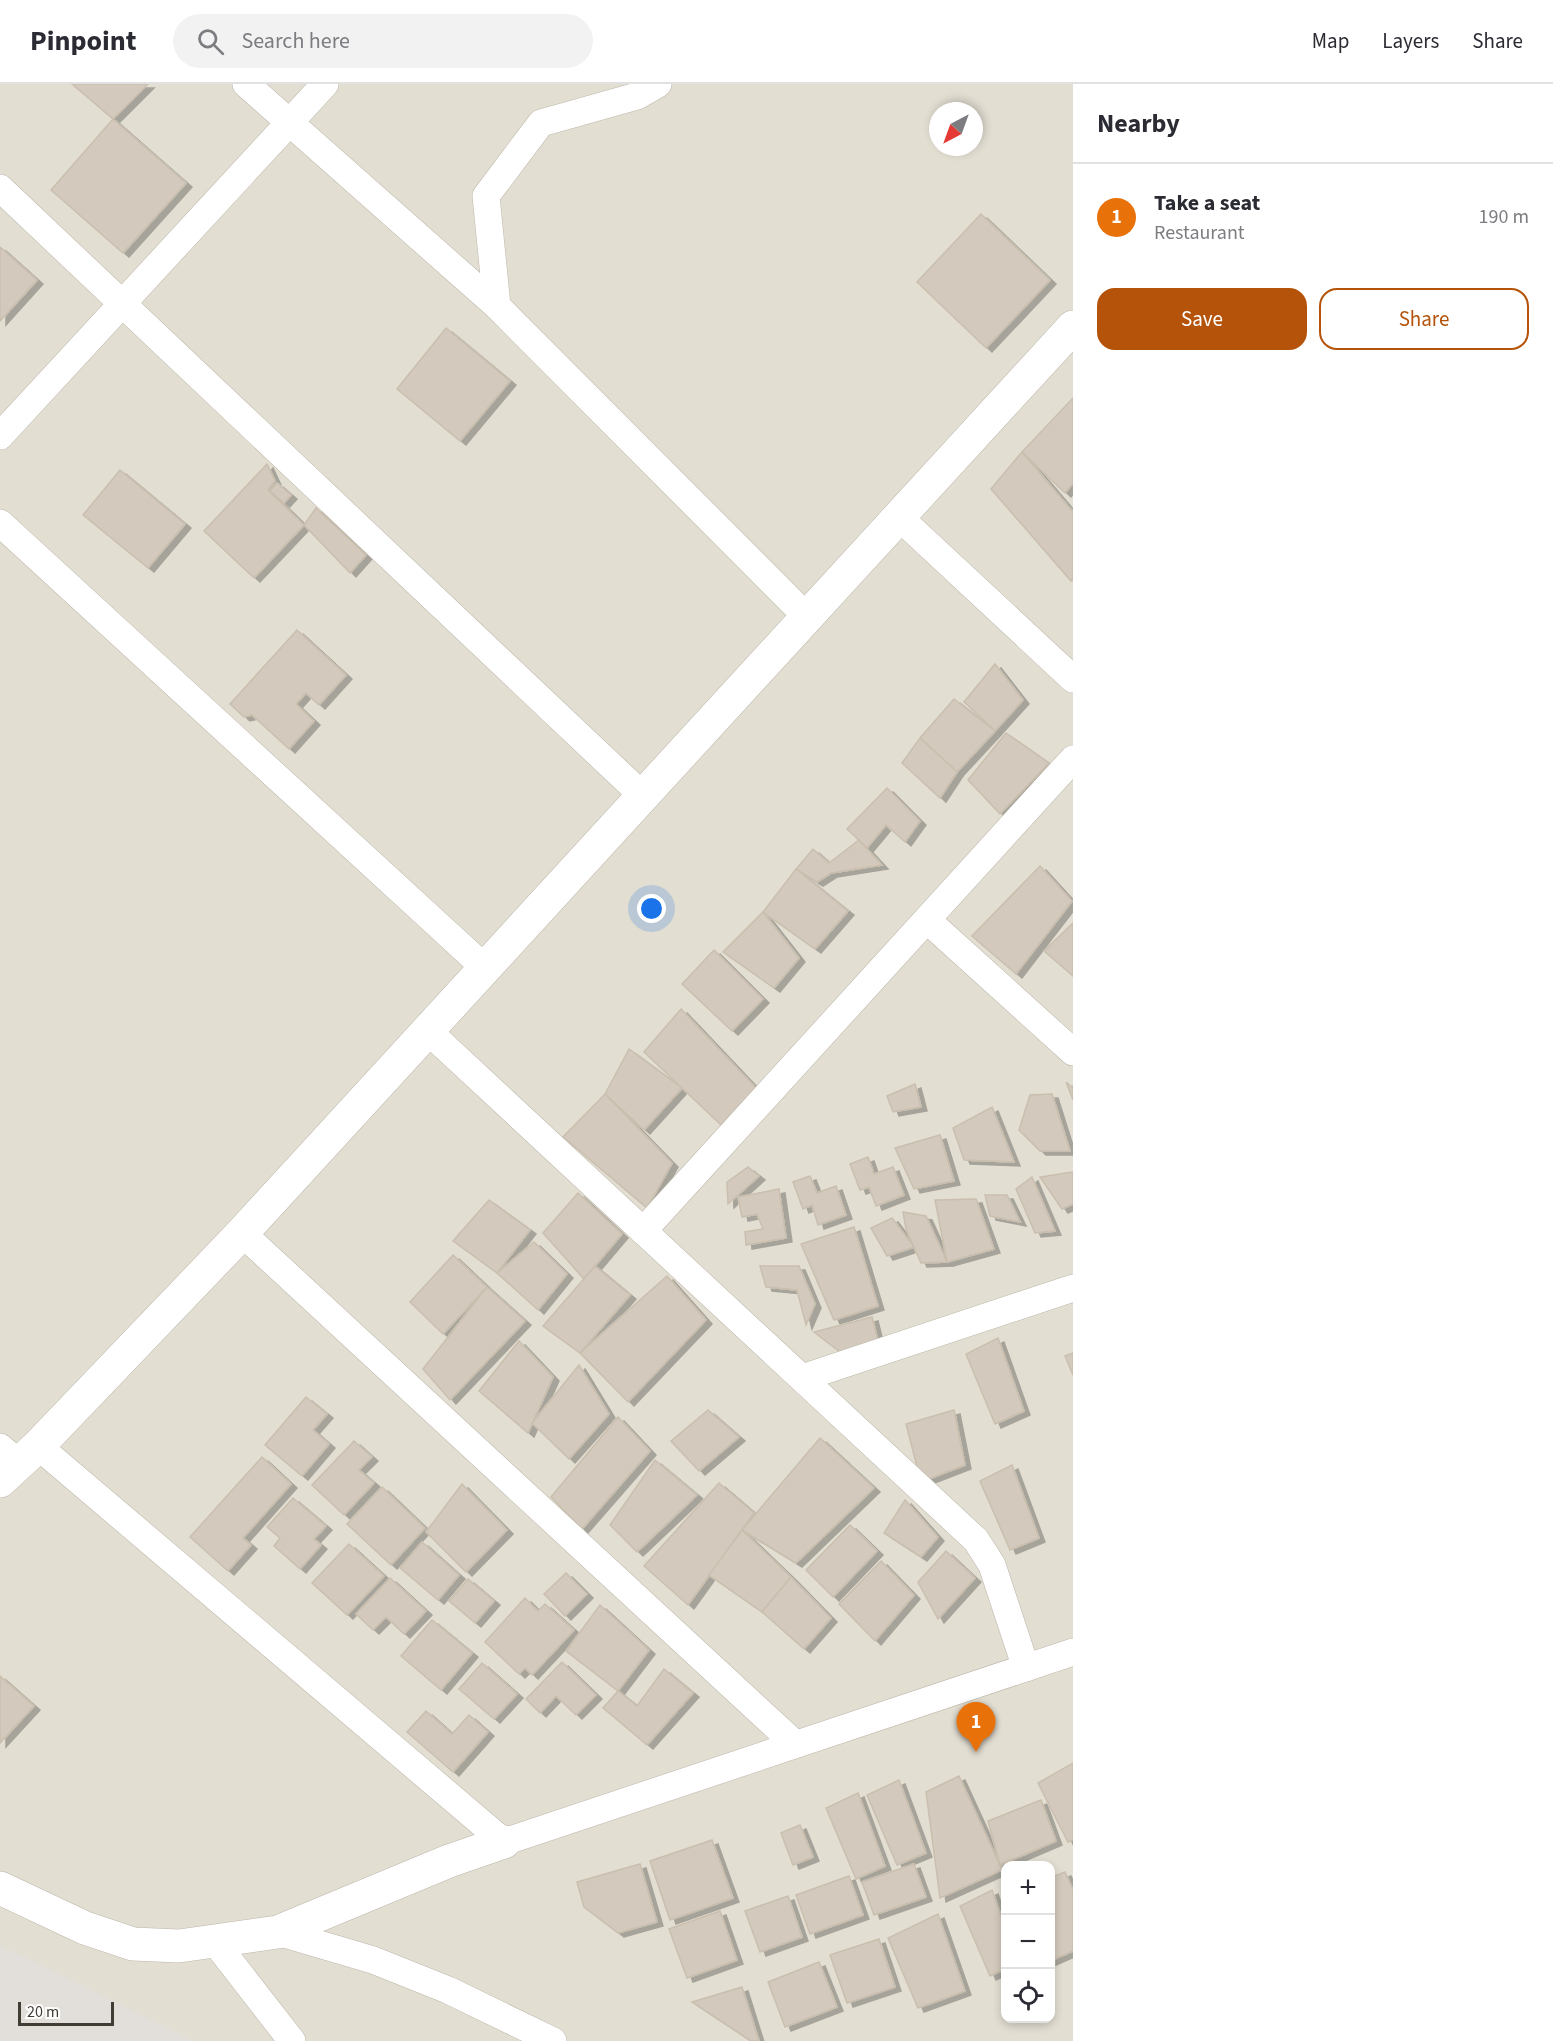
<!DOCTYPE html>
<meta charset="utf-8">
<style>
:root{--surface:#fff;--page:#f2f2f3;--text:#2b2b33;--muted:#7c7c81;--line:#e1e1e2;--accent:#b45309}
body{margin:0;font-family:"Source Sans 3",sans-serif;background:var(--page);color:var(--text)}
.controls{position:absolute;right:18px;bottom:18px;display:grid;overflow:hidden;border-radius:12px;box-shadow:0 3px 9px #0003}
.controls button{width:54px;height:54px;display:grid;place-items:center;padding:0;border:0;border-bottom:2px solid var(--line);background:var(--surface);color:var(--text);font:30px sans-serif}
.compass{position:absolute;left:929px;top:18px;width:54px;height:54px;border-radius:50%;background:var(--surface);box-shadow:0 3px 9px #0003;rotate:221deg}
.scale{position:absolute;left:18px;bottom:15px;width:96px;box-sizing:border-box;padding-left:6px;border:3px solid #413c34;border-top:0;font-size:16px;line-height:21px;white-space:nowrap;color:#413c34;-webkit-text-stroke:4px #fff;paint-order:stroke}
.you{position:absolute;left:652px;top:825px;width:21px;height:21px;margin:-15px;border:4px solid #fff;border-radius:50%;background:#1a73e8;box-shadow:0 0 0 9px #1a73e833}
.badge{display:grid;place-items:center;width:39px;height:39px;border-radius:50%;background:var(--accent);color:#fff;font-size:20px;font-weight:700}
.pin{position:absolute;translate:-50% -50px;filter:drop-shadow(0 2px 3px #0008)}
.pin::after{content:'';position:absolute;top:32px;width:21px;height:18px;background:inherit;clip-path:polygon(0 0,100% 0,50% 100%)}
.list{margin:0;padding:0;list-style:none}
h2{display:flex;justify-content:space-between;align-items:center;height:78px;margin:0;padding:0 24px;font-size:26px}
h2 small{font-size:20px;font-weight:400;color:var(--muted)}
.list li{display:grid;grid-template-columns:39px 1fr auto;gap:18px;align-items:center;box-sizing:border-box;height:108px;padding:0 24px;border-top:2px solid var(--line)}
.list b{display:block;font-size:22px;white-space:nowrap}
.list p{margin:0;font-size:20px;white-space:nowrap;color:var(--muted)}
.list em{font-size:20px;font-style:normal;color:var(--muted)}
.actions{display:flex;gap:12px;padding:18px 24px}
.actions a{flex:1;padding:14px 0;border:2px solid var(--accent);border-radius:18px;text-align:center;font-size:21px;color:var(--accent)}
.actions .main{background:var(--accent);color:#fff}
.icon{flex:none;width:33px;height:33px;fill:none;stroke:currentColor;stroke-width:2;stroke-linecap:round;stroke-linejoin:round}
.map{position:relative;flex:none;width:1073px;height:1957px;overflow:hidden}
header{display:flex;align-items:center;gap:36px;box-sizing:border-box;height:84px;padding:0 30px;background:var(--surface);border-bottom:2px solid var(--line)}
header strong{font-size:28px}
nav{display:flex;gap:33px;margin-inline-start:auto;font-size:21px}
.search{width:420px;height:54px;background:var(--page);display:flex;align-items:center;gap:15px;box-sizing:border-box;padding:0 21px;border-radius:33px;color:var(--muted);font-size:22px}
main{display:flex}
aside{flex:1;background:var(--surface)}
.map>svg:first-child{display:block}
.residential{fill:#e3ded2;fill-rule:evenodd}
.industrial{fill:#e2ded9}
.building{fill:#d3cabd;stroke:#cabfae;stroke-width:1.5;filter:url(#shadow)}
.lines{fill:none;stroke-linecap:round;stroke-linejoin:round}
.minor-casing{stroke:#bdb6aa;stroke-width:28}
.tertiary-casing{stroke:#bdb6aa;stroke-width:34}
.minor{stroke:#fff;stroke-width:27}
.tertiary{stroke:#fff;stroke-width:33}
</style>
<header>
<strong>Pinpoint</strong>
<div class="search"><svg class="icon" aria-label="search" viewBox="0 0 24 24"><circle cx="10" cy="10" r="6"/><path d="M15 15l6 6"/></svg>Search here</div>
<nav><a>Map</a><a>Layers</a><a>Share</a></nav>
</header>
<main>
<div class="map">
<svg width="1073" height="1957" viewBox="0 0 1073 1957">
<defs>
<filter id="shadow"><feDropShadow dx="6" dy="4" stdDeviation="0" flood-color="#0004"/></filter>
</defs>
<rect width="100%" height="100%" fill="#f0ece4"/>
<!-- residential -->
<path class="residential" d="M0 0H1073V1957H0ZM938 27H974V63H938ZM1005 1782H1050V1934H1005Z"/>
<!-- industrial -->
<path class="industrial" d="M0 1861 194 1957H0Z"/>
<!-- building -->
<g class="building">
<path d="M72 0H148L113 35Z"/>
<path d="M113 35 186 99 123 169 51 106Z"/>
<path d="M981 130 1050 196 986 264 917 198Z"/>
<path d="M0 163 37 196 0 237Z"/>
<path d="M446 244 510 297 460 357 397 305Z"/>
<path d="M1073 314V399L1065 409 1022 368Z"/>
<path d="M1022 368 1073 428V494L1071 497 991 405Z"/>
<path d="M267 380 275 397 268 406 304 441 254 494 204 447Z"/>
<path d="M120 386 185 440 148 484 83 431Z"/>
<path d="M277 399 291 411 284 419 270 407Z"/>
<path d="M316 424 366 471 350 489 304 441Z"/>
<path d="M297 546 346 591 319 621 306 609 296 620 314 637 289 665 252 631 244 633 230 620Z"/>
<path d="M995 580 1023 616 995 647 964 618Z"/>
<path d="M954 615 995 647 957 688 920 654Z"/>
<path d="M1006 649 1049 679 1000 730 968 696Z"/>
<path d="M920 654 957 688 940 714 902 679Z"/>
<path d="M887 704 920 737 905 758 886 741 867 764 847 745Z"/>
<path d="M859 756 882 781 831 789 817 798 796 785 813 765 829 779Z"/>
<path d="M1040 782 1072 817 1016 890 972 852Z"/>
<path d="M796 785 848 827 815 865 763 828Z"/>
<path d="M763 828 799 874 774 904 723 868Z"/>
<path d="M1073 839V892L1044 867Z"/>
<path d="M714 866 763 915 732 947 682 900Z"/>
<path d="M681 925 756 1004 721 1041 644 968Z"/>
<path d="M629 965 682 1004 644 1046 605 1010Z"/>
<path d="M1066 998 1073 1004V1016Z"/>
<path d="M915 1000 921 1023 893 1028 887 1012Z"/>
<path d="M605 1010 672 1079 647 1124 563 1053Z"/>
<path d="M1052 1010 1070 1067H1040L1019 1046 1030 1011Z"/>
<path d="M992 1023 1014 1078 964 1076 953 1044Z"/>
<path d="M940 1051 954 1097 914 1105 895 1064Z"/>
<path d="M868 1073 874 1090 893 1083 904 1111 876 1122 869 1103 860 1106 850 1080Z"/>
<path d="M748 1083 759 1092 728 1120 727 1098Z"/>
<path d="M1073 1088V1120L1062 1125 1040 1093Z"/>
<path d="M810 1092 817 1109 836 1102 846 1131 818 1141 812 1121 803 1125 793 1098Z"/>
<path d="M1032 1093 1055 1147 1035 1149 1016 1105Z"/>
<path d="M779 1105 786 1154 746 1161 745 1148 763 1145 757 1130 742 1133 738 1113Z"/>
<path d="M578 1109 622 1150 584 1195 543 1149Z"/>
<path d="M985 1111H1007L1020 1138 990 1132Z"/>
<path d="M976 1115 994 1165 947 1178 935 1116Z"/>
<path d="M489 1116 530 1146 497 1189 453 1157Z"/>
<path d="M903 1128 926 1132 947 1178 921 1179 906 1145Z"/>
<path d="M892 1134 914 1163 887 1172 871 1144Z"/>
<path d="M854 1143 878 1222 834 1236 801 1160Z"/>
<path d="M534 1158 567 1190 538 1226 497 1189Z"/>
<path d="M453 1171 487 1203 443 1250 410 1218Z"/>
<path d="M595 1182 630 1211 580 1269 543 1242Z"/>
<path d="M760 1182H799L815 1220 806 1241 797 1206 766 1203Z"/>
<path d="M667 1192 706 1236 628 1318 580 1269Z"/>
<path d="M487 1203 525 1237 450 1316 423 1285Z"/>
<path d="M872 1233 878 1257 840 1268 814 1248Z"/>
<path d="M998 1254 1024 1327 995 1340 966 1270Z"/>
<path d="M519 1257 553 1293 528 1349 479 1307Z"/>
<path d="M1073 1269V1291L1065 1272Z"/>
<path d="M579 1281 609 1330 569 1375 532 1339Z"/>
<path d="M306 1313 327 1330 313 1346 329 1360 302 1392 265 1361Z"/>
<path d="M708 1326 739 1353 699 1387 671 1357Z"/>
<path d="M954 1326 965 1381 921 1398 906 1340Z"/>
<path d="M618 1333 650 1367 582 1445 551 1413Z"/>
<path d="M820 1354 874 1404 796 1479 742 1446Z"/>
<path d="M354 1357 372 1373 359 1386 374 1399 344 1431 312 1401Z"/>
<path d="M262 1373 291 1400 243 1454 251 1461 228 1487 190 1453Z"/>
<path d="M655 1376 697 1411 637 1468 610 1441Z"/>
<path d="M1012 1381 1039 1454 1010 1466 980 1397Z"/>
<path d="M719 1399 754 1429 688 1521 644 1482Z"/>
<path d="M462 1400 507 1446 466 1488 426 1448Z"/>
<path d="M382 1403 425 1444 391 1481 347 1440Z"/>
<path d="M293 1414 326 1442 314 1455 321 1461 300 1485 274 1462 280 1454 267 1443Z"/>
<path d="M905 1416 938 1453 921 1473 884 1449Z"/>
<path d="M850 1441 877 1467 833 1513 806 1486Z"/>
<path d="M742 1446 791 1493 762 1528 709 1491Z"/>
<path d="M422 1458 459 1491 438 1516 400 1484Z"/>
<path d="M349 1460 384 1492 347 1531 312 1499Z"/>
<path d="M946 1467 975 1494 938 1535 918 1498Z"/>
<path d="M881 1477 914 1511 875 1557 839 1520Z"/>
<path d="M566 1489 587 1510 565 1532 544 1510Z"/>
<path d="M791 1493 831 1534 804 1565 762 1528Z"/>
<path d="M390 1494 426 1527 404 1550 386 1533 373 1546 356 1530Z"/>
<path d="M468 1495 494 1517 475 1539 449 1517Z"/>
<path d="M525 1514 538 1527 545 1520 574 1546 532 1591 525 1584 519 1590 485 1558Z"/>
<path d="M600 1521 649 1566 618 1607 566 1567Z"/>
<path d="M432 1536 472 1569 441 1606 401 1572Z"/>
<path d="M562 1578 596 1611 576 1631 556 1612 540 1629 526 1615Z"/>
<path d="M482 1579 517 1610 494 1635 459 1605Z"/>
<path d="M664 1585 693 1609 647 1661 603 1624 618 1607 637 1622Z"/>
<path d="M0 1592 34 1622 0 1659Z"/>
<path d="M426 1627 452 1650 469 1631 488 1648 453 1688 407 1648Z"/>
<path d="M1073 1679V1756L1068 1758 1038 1699Z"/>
<path d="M959 1692 1002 1786 940 1814 926 1708Z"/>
<path d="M899 1696 926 1769 897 1781 867 1711Z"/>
<path d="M858 1709 885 1782 856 1795 826 1724Z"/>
<path d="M1041 1716 1056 1757 1000 1781 988 1737Z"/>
<path d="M800 1741 813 1773 793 1781 781 1749Z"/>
<path d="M712 1756 733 1814 670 1836 650 1777Z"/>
<path d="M640 1780 657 1838 618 1849 584 1823 577 1798Z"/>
<path d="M914 1780 926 1813 874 1831 862 1798Z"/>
<path d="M1065 1788 1073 1806V1867L1050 1877V1794Z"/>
<path d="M849 1792 863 1831 810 1850 796 1811Z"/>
<path d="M992 1806 1005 1843V1885L990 1892 960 1822Z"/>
<path d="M788 1812 802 1853 760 1868 745 1827Z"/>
<path d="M720 1827 737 1876 687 1894 669 1845Z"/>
<path d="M938 1830 965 1907 918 1924 888 1854Z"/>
<path d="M879 1855 895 1903 847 1919 830 1871Z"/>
<path d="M819 1878 837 1923 785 1943 768 1898Z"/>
<path d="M742 1903 759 1957H751L692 1918Z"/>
</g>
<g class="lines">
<defs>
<g id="minor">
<path d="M246 0 497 222 807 533"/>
<path d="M0 104 643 712"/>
<path d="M497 222 486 112 541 39 637 12 658 0"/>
<path d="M0 352 325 0"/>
<path d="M899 433 1073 595"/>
<path d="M0 439 485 884"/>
<path d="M927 836 1073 968"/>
<path d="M428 947 976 1456 992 1481 1026 1584"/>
<path d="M643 1147 1073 675"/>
<path d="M242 1149 795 1660"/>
<path d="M802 1294 1073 1204"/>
<path d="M38 1362 504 1758 1073 1568"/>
<path d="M0 1363 19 1379"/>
<path d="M278 1848 373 1876 448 1906 553 1957"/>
<path d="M215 1858 292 1957"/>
</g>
<g id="tertiary">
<path d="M0 1397 38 1362 242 1149 1073 243"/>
<path d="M0 1804 85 1844 133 1860 179 1862 278 1848 449 1777 504 1758"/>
</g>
</defs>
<!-- minor casing -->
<use href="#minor" class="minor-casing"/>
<!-- tertiary casing -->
<use href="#tertiary" class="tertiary-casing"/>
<!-- minor -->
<use href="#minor" class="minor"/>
<!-- tertiary -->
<use href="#tertiary" class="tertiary"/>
</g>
</svg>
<div class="controls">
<button>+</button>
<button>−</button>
<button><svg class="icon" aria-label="locate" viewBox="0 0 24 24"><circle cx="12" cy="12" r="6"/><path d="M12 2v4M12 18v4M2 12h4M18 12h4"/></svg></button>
</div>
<svg class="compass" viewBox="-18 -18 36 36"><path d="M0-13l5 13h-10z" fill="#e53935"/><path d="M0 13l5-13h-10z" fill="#7c7c81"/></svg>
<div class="scale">20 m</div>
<div class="you"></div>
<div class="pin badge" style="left:976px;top:1668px;background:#e8710a">1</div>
</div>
<aside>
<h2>Nearby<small></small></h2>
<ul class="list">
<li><span class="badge" style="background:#e8710a">1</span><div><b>Take a seat</b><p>Restaurant</p></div><em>190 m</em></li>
</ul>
<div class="actions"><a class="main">Save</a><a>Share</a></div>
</aside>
</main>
